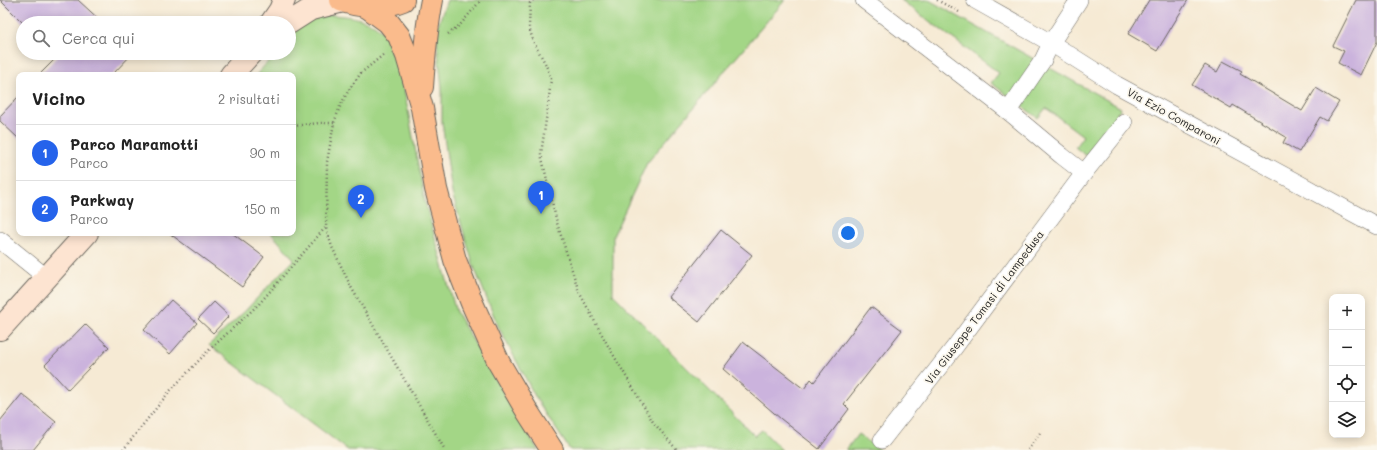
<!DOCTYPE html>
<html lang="it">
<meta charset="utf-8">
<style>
:root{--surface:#fff;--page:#f6f6f6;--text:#222;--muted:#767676;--line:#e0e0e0;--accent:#2563eb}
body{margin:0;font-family:Mali,sans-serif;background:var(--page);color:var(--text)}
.controls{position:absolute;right:12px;bottom:12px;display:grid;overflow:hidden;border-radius:8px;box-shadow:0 2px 10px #0003}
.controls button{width:36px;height:36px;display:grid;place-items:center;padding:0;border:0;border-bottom:1px solid var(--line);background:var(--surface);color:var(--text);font:20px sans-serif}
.you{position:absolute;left:848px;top:233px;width:14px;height:14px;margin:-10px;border:3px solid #fff;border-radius:50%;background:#1a73e8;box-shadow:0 0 0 6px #1a73e833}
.badge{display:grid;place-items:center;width:26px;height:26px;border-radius:50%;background:var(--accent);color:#fff;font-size:13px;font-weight:700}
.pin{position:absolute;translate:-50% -33px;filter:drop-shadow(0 1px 2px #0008)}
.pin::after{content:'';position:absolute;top:21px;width:14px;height:12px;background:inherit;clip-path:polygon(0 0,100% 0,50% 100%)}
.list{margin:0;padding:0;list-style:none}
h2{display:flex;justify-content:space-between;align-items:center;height:52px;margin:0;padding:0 16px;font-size:17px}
h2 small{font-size:13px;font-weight:400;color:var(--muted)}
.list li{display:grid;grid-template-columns:26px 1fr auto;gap:12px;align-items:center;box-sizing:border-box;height:56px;padding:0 16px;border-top:1px solid var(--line)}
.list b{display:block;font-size:15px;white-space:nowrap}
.list p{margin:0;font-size:13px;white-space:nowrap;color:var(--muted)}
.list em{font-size:13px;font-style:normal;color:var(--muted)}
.icon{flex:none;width:22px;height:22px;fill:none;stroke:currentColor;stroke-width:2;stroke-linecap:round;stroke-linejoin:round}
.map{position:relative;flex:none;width:1377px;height:450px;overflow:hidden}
.search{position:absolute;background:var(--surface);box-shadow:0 2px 10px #0003;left:16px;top:16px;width:280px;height:44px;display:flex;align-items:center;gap:10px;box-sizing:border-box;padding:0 14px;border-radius:22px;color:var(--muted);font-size:15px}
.panel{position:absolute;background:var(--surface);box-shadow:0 2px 10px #0003;left:16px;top:72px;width:280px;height:164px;border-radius:8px}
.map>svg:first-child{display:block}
.green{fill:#a3d686;stroke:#607951}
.building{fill:#cbb3dd}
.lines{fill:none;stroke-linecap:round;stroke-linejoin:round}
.minor-casing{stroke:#68645c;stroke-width:18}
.secondary-casing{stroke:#68645c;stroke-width:24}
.primary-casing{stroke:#68645c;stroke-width:24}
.path{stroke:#68645c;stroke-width:2.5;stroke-dasharray:1 3;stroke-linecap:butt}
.minor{stroke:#fff;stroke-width:17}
.secondary{stroke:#fde4d1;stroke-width:22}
.primary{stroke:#fabb8c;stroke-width:22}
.labels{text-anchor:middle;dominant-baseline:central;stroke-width:3.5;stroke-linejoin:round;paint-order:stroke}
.street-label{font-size:11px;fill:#1c1c1c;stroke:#fbf7ec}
</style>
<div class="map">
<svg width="1377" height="450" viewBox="0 0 1377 450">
<rect width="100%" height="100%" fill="#fbf7ec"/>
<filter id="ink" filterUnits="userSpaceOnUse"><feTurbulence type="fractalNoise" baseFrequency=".025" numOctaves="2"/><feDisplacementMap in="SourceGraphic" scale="8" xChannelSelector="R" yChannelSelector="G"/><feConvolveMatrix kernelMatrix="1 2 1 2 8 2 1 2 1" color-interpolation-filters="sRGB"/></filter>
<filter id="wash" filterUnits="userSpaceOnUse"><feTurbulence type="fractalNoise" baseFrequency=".012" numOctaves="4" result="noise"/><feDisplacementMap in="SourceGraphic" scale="16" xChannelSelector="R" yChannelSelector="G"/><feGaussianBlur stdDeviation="0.9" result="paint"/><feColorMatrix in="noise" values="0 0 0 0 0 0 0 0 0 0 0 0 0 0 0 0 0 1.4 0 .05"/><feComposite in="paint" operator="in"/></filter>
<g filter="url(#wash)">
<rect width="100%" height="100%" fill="#f6ead4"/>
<!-- green -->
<g class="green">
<path d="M447 0H785L647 163 613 236V294L755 436 762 430 782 450H570L537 400 498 326 474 267 452 193 442 122V87L437 44V28Z"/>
<path d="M901 0H929L1121 108 1086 156 1075 147 1083 136 1046 108 1038 118 991 83 999 73Z"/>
<path d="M321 15C343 15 366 16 383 32 391 39 395 53 399 62L425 202 456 312 538 450H348L209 345 245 311 294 259 271 233H293V75H256L276 53H289V38L302 24Z"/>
<path d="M858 434 880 450H846Z"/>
</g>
<g id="blocks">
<!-- building -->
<g class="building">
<path d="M0 0H78L103 23H23Z"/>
<path d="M1149 0H1188L1157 51 1128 34Z"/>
<path d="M1356 0H1377V42L1361 75 1338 63 1344 51 1333 46Z"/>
<path d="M55 53H133L112 75H39L58 56Z"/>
<path d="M1223 61 1242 71 1240 74 1302 111 1316 88 1339 102 1327 121 1320 117 1299 152 1283 143 1286 137 1233 105 1231 108 1192 85 1205 65 1217 72Z"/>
<path d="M19 96V139L0 121V116Z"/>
<path d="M721 230 752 255 699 322 668 297Z"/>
<path d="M169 233H232L264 257 242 287Z"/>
<path d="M171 300 197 323 170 354 144 330Z"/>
<path d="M214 302 229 316 213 333 198 319Z"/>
<path d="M871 307 902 330 844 404 849 409 819 449 781 419 723 369 743 342 804 389 811 379 814 382Z"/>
<path d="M85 324 109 347 68 390 45 365Z"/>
<path d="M22 394 56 422 33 450H0V421Z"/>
</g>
</g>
</g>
<g filter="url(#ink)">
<use href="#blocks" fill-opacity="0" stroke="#68645c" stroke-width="1"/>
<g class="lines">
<defs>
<g id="minor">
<path d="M864 0 1008 111 1062 156 1084 173"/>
<path d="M975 0 1051 43 1117 85 1163 110 1377 226"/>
<path d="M1008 111 1043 60 1051 43 1079 0"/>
<path d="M0 240 47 278"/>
<path d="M882 440 954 348 1084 173 1124 123"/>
</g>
<g id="secondary">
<path d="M271 23 280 10 284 0"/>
<path d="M289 23 311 9 343 1"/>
<path d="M231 75 251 53"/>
<path d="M0 329 87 233"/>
</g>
<g id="primary">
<path d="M341 0C360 8 384 8 403 0"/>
<path d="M366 6 388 22 399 36 407 56 422 108 436 189 455 260 472 303 499 363 527 411 552 450"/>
<path d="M422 87C424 58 426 29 432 0"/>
</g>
</defs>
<!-- minor casing -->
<use href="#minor" class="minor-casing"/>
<!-- secondary casing -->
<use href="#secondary" class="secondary-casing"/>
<!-- primary casing -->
<use href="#primary" class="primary-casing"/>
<!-- path -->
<g class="path">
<path d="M533 0 530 3 529 27 533 41 546 65 551 79 548 106 541 154 557 223 579 292 607 344 653 422 677 450"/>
<path d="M937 0 959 12"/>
<path d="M448 34 460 25 481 0"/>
<path d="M383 55 361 73 350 88 341 104 334 123 327 162 326 228 332 247 351 287 445 450"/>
<path d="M293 126 319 123H334"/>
<path d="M123 450 169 392 207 352 259 304 325 228"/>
<path d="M1028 450 1040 433"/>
</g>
<!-- minor -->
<use href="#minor" class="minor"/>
<!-- secondary -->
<use href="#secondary" class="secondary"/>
<!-- primary -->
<use href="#primary" class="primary"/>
</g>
</g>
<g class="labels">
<!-- street labels -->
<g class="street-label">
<text transform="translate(1174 116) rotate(29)">Via Ezio Comparoni</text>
<text transform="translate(984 307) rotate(-53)">Via Giuseppe Tomasi di Lampedusa</text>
</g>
</g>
</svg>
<div class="controls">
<button>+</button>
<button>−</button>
<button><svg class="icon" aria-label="locate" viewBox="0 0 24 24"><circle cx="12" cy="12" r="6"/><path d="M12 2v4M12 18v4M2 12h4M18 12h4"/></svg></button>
<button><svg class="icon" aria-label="layers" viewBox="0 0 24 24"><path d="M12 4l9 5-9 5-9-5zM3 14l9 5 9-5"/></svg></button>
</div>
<div class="you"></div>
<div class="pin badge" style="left:541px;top:214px">1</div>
<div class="pin badge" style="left:361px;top:218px">2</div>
<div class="search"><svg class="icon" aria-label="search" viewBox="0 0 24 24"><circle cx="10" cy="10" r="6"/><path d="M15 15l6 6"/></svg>Cerca qui</div>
<section class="panel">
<h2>Vicino<small>2 risultati</small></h2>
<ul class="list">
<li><span class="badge">1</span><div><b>Parco Maramotti</b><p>Parco</p></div><em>90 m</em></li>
<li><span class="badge">2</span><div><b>Parkway</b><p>Parco</p></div><em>150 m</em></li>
</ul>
</section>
</div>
